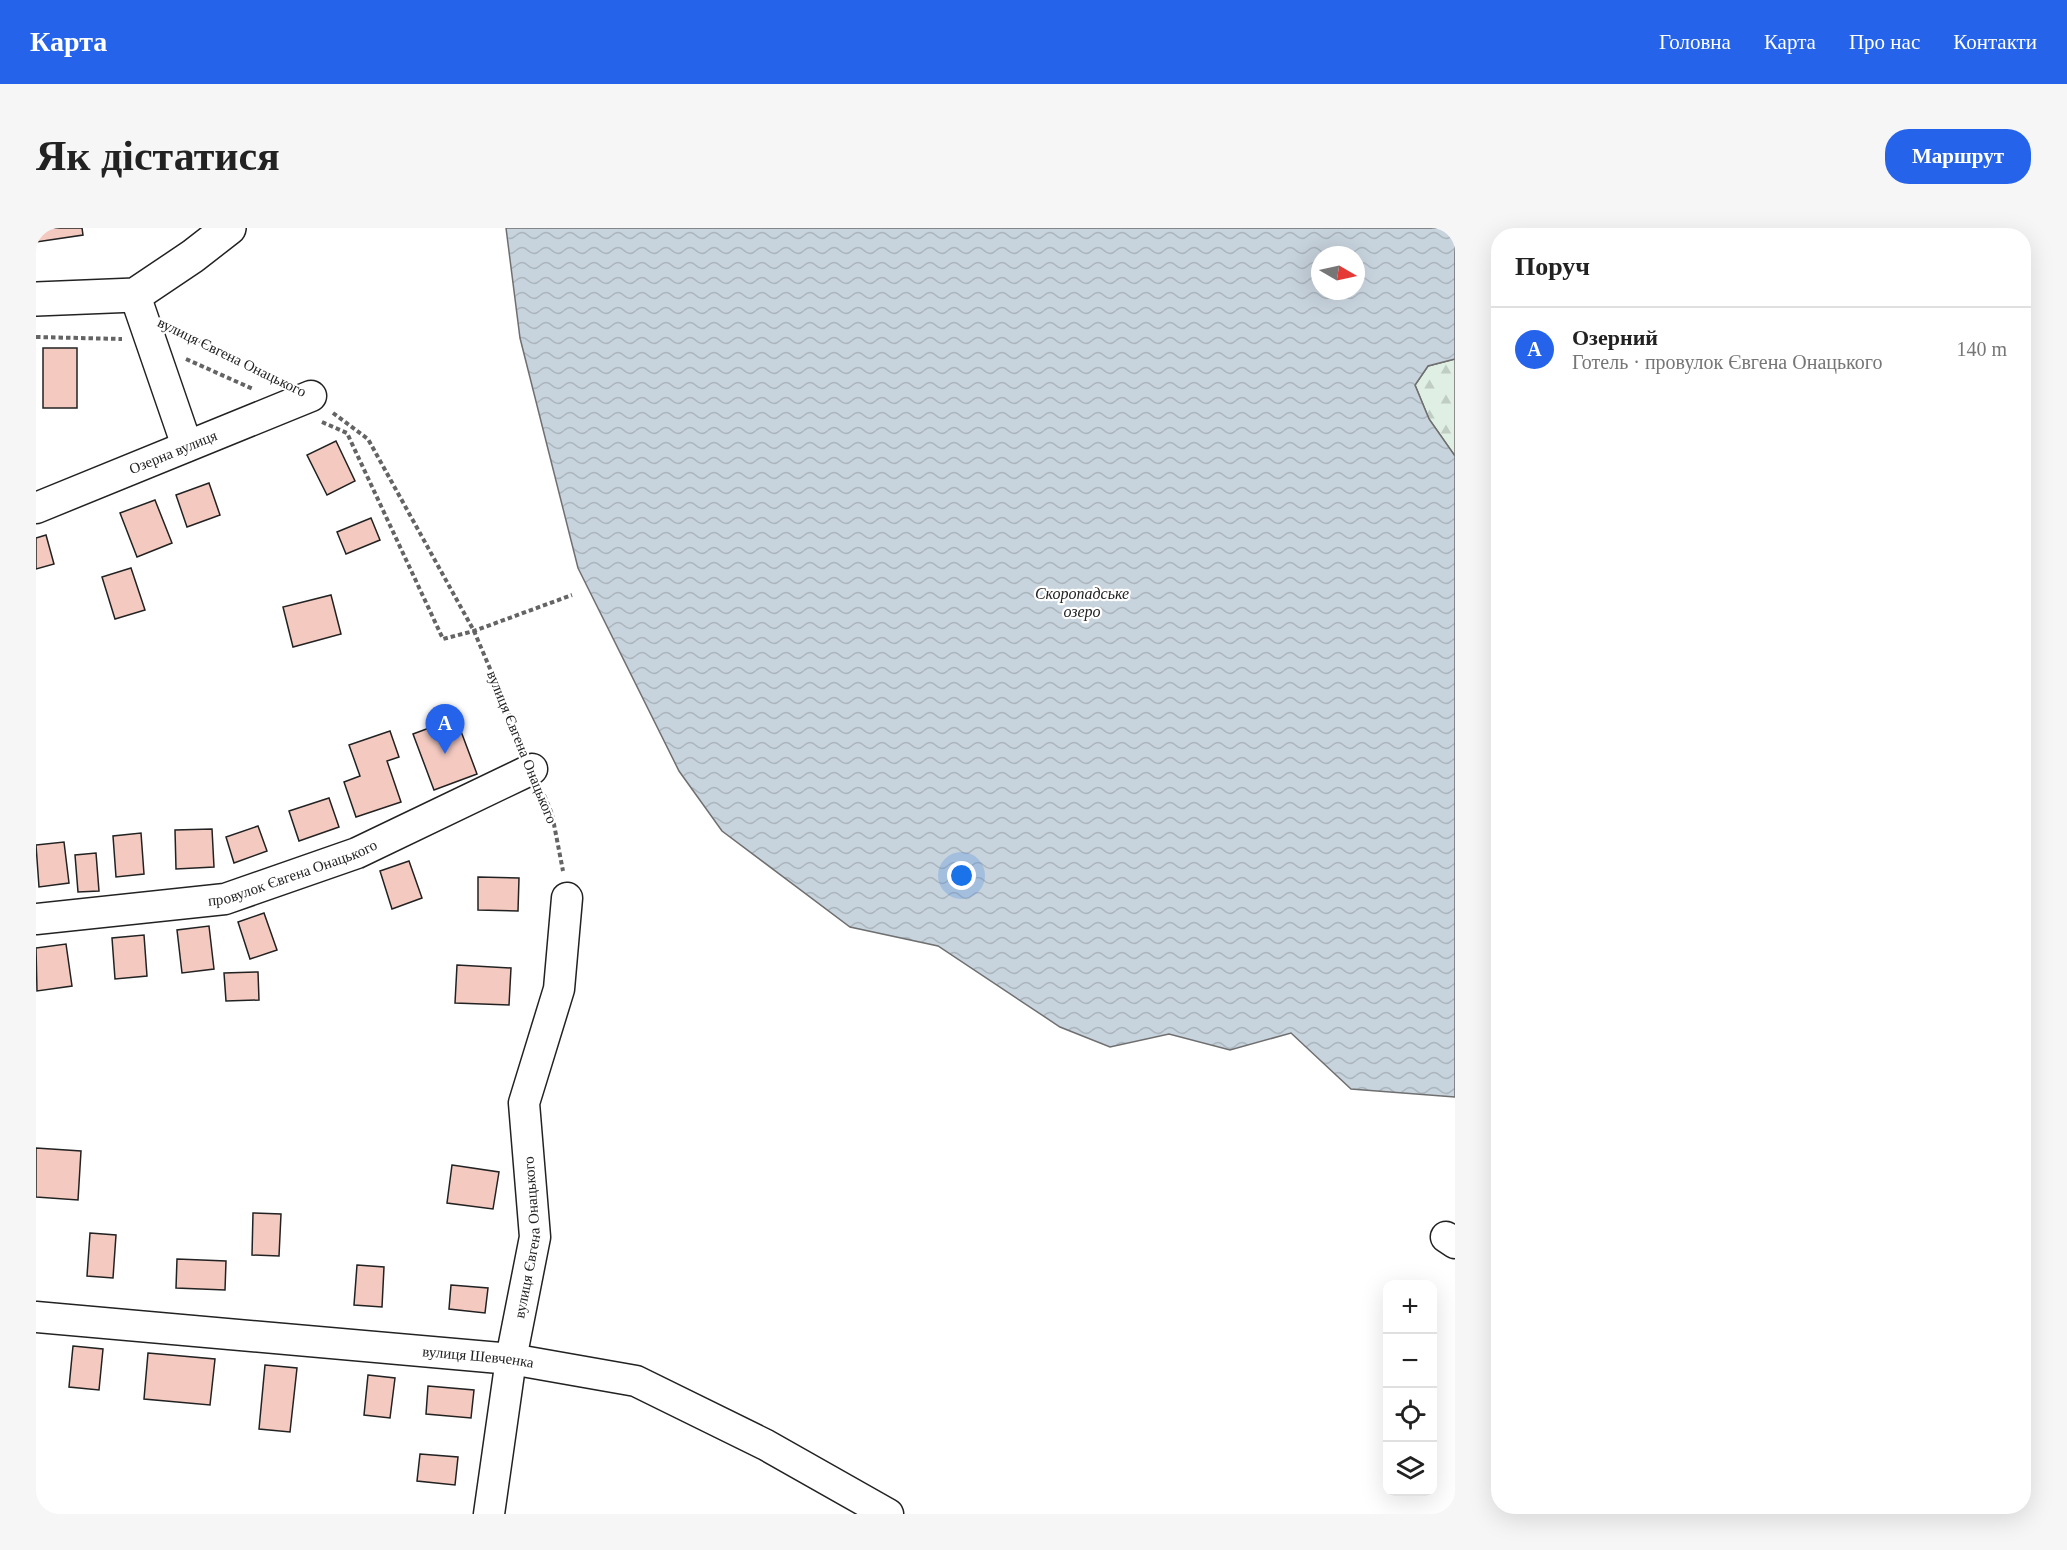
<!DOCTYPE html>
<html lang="uk">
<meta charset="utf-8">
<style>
:root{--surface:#fff;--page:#f6f6f6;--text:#222;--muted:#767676;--line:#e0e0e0;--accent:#2563eb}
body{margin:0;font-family:"Times New Roman",serif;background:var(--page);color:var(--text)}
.controls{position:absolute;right:18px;bottom:18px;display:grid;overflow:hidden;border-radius:12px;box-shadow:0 6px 24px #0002}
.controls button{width:54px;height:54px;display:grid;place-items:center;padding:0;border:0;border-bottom:2px solid var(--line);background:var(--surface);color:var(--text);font:30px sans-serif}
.compass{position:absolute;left:1275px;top:18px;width:54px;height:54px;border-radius:50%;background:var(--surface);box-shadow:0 6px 24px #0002;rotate:99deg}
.you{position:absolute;left:926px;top:648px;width:21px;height:21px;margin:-15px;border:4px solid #fff;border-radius:50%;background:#1a73e8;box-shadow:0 0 0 9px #1a73e833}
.badge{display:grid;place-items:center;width:39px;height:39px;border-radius:50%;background:var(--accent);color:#fff;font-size:20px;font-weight:700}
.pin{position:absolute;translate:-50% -50px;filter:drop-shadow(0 2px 3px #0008)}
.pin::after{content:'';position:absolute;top:32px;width:21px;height:18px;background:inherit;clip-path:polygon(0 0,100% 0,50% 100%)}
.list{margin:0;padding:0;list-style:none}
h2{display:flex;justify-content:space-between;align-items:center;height:78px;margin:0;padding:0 24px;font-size:26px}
h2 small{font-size:20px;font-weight:400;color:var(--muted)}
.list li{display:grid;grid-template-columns:39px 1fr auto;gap:18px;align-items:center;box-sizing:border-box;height:84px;padding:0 24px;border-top:2px solid var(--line)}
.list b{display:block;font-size:22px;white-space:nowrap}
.list p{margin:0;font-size:20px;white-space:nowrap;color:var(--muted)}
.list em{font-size:20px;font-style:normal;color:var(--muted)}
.icon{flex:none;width:33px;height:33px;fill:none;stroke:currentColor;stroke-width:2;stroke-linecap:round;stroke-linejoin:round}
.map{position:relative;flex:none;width:1419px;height:1286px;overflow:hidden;border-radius:24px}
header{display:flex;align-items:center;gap:36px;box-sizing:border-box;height:84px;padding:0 30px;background:var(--accent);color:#fff}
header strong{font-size:28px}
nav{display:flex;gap:33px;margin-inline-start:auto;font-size:21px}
.intro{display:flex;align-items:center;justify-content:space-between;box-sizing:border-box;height:144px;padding:0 36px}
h1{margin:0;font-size:42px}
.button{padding:15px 27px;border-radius:24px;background:var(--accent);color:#fff;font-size:21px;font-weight:700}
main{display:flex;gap:36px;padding:0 36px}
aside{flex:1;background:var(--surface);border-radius:24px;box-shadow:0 6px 24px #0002}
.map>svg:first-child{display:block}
.forest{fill:url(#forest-firs);stroke:#6f6f6f;stroke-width:1.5}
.water{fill:url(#water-waves);stroke:#6f6f6f;stroke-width:1.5;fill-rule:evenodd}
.building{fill:#f3c9c0;stroke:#222;stroke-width:1.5}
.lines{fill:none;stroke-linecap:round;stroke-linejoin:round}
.minor-casing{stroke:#222;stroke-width:33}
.major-casing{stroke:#222;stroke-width:36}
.path{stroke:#646464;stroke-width:4;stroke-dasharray:4.5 3;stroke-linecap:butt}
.minor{stroke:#fff;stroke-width:30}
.major{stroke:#fff;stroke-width:33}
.labels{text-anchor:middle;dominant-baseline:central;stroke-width:4.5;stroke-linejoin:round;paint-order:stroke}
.street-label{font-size:15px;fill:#222;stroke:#fff}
.water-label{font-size:16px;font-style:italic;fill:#222;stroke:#fff}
</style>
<header>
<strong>Карта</strong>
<nav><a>Головна</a><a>Карта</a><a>Про нас</a><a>Контакти</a></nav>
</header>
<div class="intro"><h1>Як дістатися</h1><a class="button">Маршрут</a></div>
<main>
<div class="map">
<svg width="1419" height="1286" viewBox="0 0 1419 1286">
<defs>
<pattern id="forest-firs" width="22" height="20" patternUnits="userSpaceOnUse" patternTransform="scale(1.5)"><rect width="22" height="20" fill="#e0efe3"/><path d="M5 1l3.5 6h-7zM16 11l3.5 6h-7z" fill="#c0cdc2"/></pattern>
<pattern id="water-waves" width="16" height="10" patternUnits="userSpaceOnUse" patternTransform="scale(1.5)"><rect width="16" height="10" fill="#c7d3dd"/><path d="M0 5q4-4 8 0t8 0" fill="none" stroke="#abb5bd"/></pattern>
</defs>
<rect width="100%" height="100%" fill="#fff"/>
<!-- forest -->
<path class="forest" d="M1419 131V228L1393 191 1379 157 1392 138Z"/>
<!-- water -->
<path class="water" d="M470 0H1419V131L1392 138 1379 157 1393 191 1419 228V869L1315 861 1255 805 1194 822 1133 806 1074 819 1024 799 902 718 814 699 686 603 643 543 542 340 484 110ZM1284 27H1320V63H1284Z"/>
<!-- building -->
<g class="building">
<path d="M0 0H46L47 7 0 14Z"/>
<rect x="7" y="120" width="34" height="60"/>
<path d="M300 213 319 253 291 267 271 227Z"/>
<path d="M173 255 184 287 151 299 140 267Z"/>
<path d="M119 272 136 315 101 329 84 285Z"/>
<path d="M335 290 344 312 310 326 301 304Z"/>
<path d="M10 307 18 336 0 341V310Z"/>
<path d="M95 340 109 382 79 391 66 349Z"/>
<path d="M295 367 305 406 257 419 247 379Z"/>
<path d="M420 490 441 546 398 562 377 506Z"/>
<path d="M354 503 363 529 351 533 365 574 320 589 308 554 324 548 313 517Z"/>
<path d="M293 570 303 599 263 613 253 583Z"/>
<path d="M222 598 231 623 198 635 190 609Z"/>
<path d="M176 601 178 639 140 641 139 602Z"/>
<path d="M105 605 108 646 80 649 77 608Z"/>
<path d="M28 614 33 655 3 659 0 617Z"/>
<path d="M60 625 63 663 42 664 39 627Z"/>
<path d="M373 633 386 670 356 681 344 643Z"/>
<path d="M442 649 483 650 482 683 442 682Z"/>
<path d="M228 685 241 722 214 731 202 694Z"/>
<path d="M173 698 178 741 146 745 141 702Z"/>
<path d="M108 707 111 748 79 751 76 710Z"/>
<path d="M30 716 36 758 1 763 0 720Z"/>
<path d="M421 737 475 740 473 777 419 775Z"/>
<path d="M222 744 223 772 190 773 188 745Z"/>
<path d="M0 920 45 923 42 972 0 969Z"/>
<path d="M416 937 463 944 457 981 411 975Z"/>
<path d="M217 985 245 986 243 1028 216 1027Z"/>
<path d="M54 1005 80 1007 77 1050 51 1048Z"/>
<path d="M141 1031 190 1033 189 1062 140 1060Z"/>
<path d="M321 1037 348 1039 346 1079 318 1077Z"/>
<path d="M415 1057 452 1060 449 1085 413 1081Z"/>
<path d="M37 1118 67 1121 63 1162 33 1159Z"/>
<path d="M112 1125 179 1131 174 1177 108 1171Z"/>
<path d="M229 1137 261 1140 254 1204 223 1201Z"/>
<path d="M332 1147 359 1150 354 1190 328 1187Z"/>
<path d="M392 1158 438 1162 435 1190 390 1186Z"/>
<path d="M384 1226 422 1229 419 1257 381 1253Z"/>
</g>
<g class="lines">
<defs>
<g id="minor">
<path d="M99 67 151 218"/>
<path id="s1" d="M0 280 275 168"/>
<path id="s2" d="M0 691 189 671 321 625 496 541"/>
<path d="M1410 1009 1419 1015"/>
<path id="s3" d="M0 1089 475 1131 600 1153 730 1217 852 1286"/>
<path id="s4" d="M453 1286 475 1131 499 1009 488 875 523 761 531 670"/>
</g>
<path id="major" d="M0 71 99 67 157 28 193 0"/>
</defs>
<!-- minor casing -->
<use href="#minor" class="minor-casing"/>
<!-- major casing -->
<use href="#major" class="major-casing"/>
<!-- path -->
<g class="path">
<path d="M141 102 242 152"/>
<path d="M0 109 86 111"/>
<path d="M150 131 217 161"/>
<path d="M297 185 332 211 438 403 486 516"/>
<path d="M286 194 311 205 407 411 438 403 536 367"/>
<path d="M508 567 516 586 527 643"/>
</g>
<!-- minor -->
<use href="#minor" class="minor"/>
<!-- major -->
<use href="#major" class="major"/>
</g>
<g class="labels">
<!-- street labels -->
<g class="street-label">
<text transform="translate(196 129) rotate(26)">вулиця Євгена Онацького</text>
<text stroke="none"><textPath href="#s1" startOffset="148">Озерна вулиця</textPath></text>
<text transform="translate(486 519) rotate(68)">вулиця Євгена Онацького</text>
<text stroke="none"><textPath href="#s2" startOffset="262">провулок Євгена Онацького</textPath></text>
<text stroke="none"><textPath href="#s4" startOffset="280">вулиця Євгена Онацького</textPath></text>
<text stroke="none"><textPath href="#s3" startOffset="444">вулиця Шевченка</textPath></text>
</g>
<!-- water labels -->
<g class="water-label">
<text x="1046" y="365">Скоропадське<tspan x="1046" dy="18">озеро</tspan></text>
</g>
</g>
</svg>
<div class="controls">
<button>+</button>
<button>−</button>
<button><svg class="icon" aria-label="locate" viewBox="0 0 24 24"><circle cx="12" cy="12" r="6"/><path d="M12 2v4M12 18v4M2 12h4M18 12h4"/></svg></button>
<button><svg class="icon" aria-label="layers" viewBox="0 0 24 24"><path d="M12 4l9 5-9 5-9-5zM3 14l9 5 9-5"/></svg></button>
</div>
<svg class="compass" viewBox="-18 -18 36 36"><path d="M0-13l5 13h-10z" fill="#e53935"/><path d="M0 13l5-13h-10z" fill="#767676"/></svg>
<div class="you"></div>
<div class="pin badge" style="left:409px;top:526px">A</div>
</div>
<aside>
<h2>Поруч<small></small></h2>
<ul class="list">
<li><span class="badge">A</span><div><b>Озерний</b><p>Готель · провулок Євгена Онацького</p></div><em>140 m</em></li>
</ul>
</aside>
</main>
